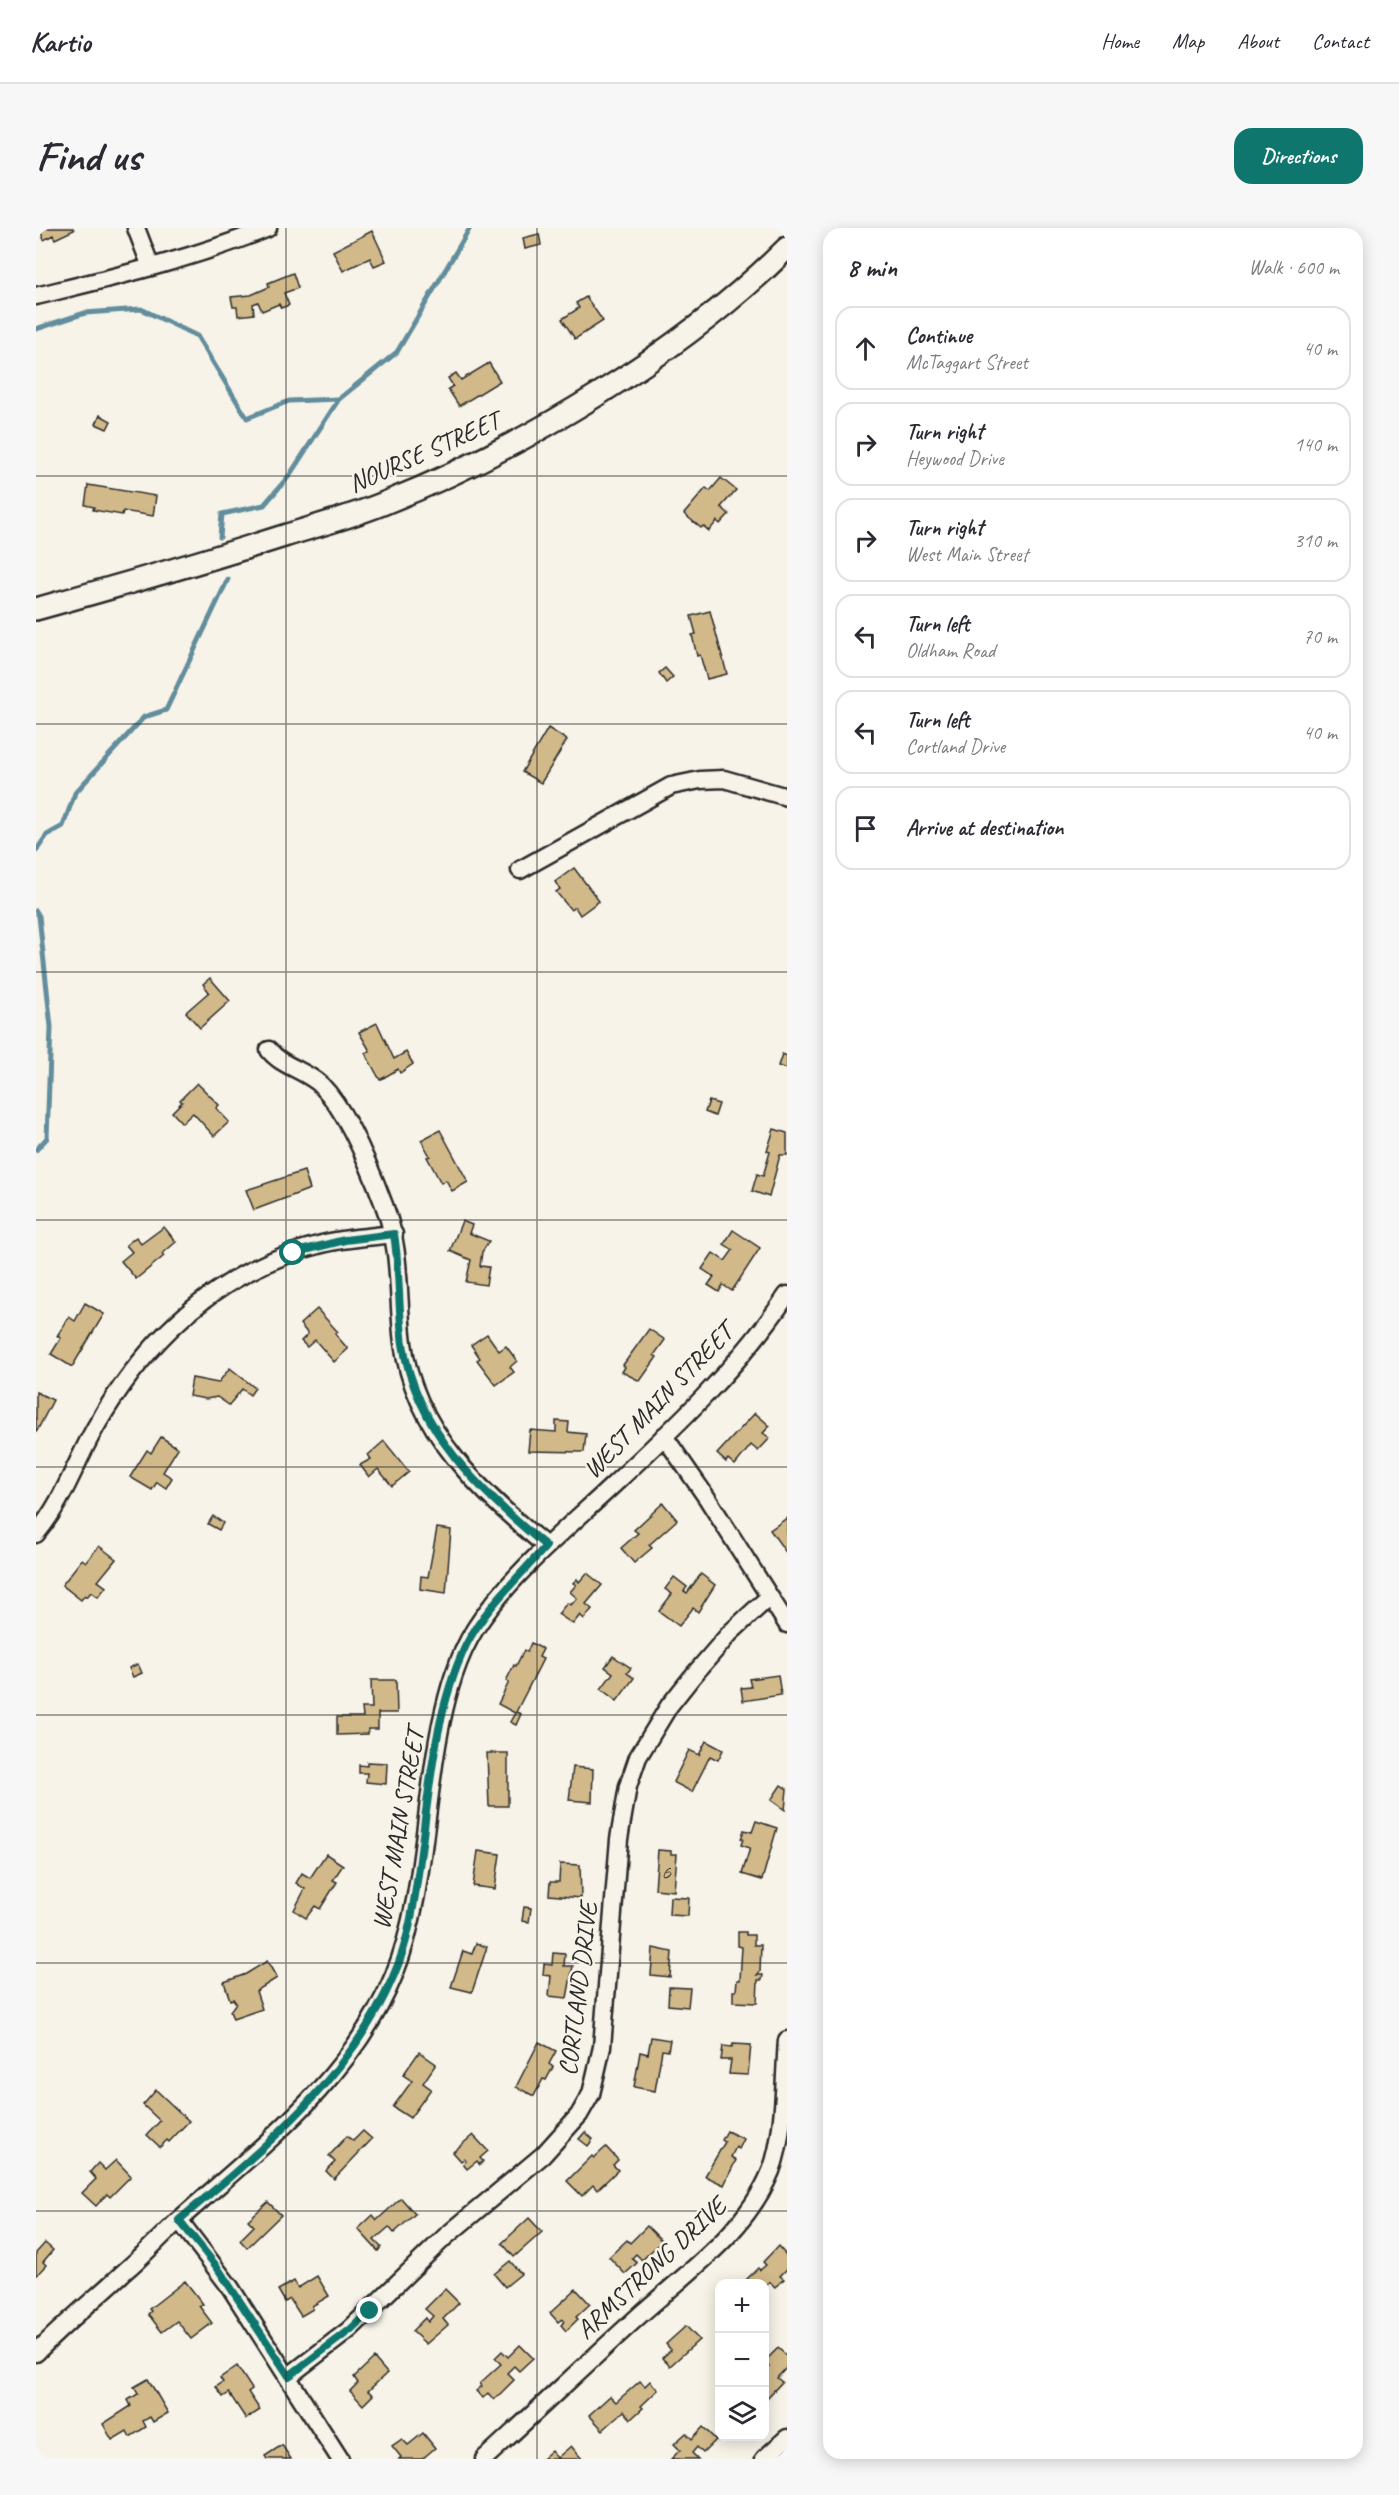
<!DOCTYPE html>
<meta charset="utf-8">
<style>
:root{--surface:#fff;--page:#f7f7f7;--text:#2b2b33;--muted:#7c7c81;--line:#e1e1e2;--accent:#0f766e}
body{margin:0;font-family:Caveat,sans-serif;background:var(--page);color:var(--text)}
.controls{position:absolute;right:18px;bottom:18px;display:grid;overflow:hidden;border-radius:12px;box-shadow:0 3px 15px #0003}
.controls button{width:54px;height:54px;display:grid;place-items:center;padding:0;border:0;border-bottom:2px solid var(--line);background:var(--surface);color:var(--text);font:30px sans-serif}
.stop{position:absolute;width:18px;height:18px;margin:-14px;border:4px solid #0f766e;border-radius:50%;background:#fff}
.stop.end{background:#0f766e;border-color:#fff;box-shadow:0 2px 6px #0008}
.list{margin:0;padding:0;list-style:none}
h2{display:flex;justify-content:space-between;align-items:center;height:78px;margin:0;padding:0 24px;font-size:26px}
h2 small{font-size:20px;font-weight:400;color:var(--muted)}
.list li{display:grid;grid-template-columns:39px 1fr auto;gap:18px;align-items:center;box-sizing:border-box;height:84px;margin:0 12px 12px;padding:0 12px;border:2px solid var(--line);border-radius:18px}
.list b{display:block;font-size:22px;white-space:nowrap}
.list p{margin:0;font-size:20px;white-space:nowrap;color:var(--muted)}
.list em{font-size:20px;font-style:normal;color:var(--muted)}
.icon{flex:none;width:33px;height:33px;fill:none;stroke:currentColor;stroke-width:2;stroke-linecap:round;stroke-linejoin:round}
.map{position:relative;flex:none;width:751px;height:2231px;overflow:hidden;border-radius:18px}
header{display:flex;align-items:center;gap:36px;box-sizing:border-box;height:84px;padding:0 30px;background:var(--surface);border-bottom:2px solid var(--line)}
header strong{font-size:28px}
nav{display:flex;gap:33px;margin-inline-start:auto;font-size:21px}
.intro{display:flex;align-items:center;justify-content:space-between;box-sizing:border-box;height:144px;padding:0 36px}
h1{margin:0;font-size:42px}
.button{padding:15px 27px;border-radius:18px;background:var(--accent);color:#fff;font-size:21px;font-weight:700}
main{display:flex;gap:36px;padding:0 36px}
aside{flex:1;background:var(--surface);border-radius:18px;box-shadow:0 3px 15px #0003}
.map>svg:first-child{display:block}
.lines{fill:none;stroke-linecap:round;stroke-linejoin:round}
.stream{stroke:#628d9c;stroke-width:5}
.building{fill:#d2b989;stroke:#2b2b2b;stroke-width:1.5}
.minor-casing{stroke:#2b2b2b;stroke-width:21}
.major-casing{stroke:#2b2b2b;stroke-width:26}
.minor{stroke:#f7f3e8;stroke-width:16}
.major{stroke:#f7f3e8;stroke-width:21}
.route{stroke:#0f766e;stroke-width:8}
.grid{fill:none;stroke:#2b2b2b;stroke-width:1.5;stroke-opacity:0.55}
.labels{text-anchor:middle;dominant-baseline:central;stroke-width:5;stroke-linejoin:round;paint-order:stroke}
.number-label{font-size:22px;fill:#554e42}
.street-label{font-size:26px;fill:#2b2b2b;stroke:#f7f3e8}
</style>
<header>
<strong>Kartio</strong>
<nav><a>Home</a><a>Map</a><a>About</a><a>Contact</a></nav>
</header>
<div class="intro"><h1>Find us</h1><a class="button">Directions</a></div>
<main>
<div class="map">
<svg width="751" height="2231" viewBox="0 0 751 2231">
<rect width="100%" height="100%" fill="#f7f3e8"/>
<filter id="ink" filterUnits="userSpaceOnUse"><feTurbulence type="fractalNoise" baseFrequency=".0167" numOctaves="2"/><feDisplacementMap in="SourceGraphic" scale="12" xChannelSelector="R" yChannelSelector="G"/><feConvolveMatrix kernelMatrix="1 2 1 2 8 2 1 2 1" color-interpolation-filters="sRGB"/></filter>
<g filter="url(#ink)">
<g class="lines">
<!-- stream -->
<g class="stream">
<path d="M0 101 49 85 105 81 161 108 211 190 253 173 303 171"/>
<path d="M184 309 186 286 228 277 253 248 303 171 361 124 434 0"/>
<path d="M0 623 11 607 27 598 39 565 108 489 130 482 192 351"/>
<path d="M0 683 3 688 15 799 11 910 0 922"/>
</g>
</g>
<!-- building -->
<g class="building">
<path d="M0 0H37L38 2 19 11 17 7 8 12 3 0Z"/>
<path d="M336 3 350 33 338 38 334 30 307 43 297 23Z"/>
<path d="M503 6 505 17 489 21 487 10Z"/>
<path d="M257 45 262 60 248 65 253 77 245 80 243 76 226 83 222 74 217 76 218 86 202 88 201 79H197L195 69 215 67 233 59 232 55Z"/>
<path d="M550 69 567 93 539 111 526 91 543 80 540 75Z"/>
<path d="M453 135 464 153 423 178 412 161 417 158 412 150 420 145 425 152Z"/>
<path d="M64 187 75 193 71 201 60 196Z"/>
<path d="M685 250 700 262 685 279 693 286 684 296 681 293 673 303 667 298 665 300 648 286 670 260 674 263Z"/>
<path d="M52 257 120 268 117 288 87 283 86 287 57 282 58 279 49 277Z"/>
<path d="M674 383 691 446 671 451 664 427 661 428 656 407 660 406 655 388Z"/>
<path d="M629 440 637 449 630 455 623 445Z"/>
<path d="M512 500 531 512 505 555 486 544Z"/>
<path d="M538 640 563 673 544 687 539 679 535 682 520 664 524 661 519 654Z"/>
<path d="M174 750 194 773 164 800 150 784 173 764 167 756Z"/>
<path d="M341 795 358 831 370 824 377 836 364 845 362 841 344 852 329 825 334 823 323 804Z"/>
<path d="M746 826 751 828V841L742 838Z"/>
<path d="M161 855 183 877 180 880 193 894 178 908 157 885 146 895 136 884 146 874 144 872Z"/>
<path d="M673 873 683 876 679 888 669 884Z"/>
<path d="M738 901 751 905V927H744L733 969 716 963 721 946 727 948 734 924 731 923Z"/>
<path d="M404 902 432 954 416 963 410 952 405 955 391 929 394 928 385 912Z"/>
<path d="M268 943 274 961 218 982 210 962Z"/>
<path d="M426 993 436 997 433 1005 453 1013 446 1024 444 1038 453 1039 450 1057 430 1054 435 1032 414 1023Z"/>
<path d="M128 999 140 1014 126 1026 128 1028 100 1051 85 1033 96 1024 90 1017 100 1009 105 1016Z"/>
<path d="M697 1002 724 1020 696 1063 687 1057 683 1064 672 1057 678 1049 666 1041 677 1025 689 1033 697 1022 688 1016Z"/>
<path d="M49 1075 68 1086 36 1139 15 1126 25 1110 21 1108 33 1089 39 1093Z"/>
<path d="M281 1081 302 1104 299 1106 312 1121 298 1134 279 1112 271 1119 265 1113 272 1106 264 1096Z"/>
<path d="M613 1101 629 1112 618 1127 621 1129 604 1153 586 1144 589 1139 587 1137Z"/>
<path d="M451 1106 463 1123 470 1118 481 1133 474 1139 478 1144 460 1157 441 1132 444 1130 435 1117Z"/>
<path d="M194 1140 219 1160 214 1167 206 1161 193 1177 181 1169 170 1171 153 1168 156 1150 182 1155Z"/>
<path d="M0 1164 17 1172 1 1203H0Z"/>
<path d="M719 1185 734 1198 727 1205 734 1210 722 1223 715 1217 699 1237 692 1231 690 1234 681 1226Z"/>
<path d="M520 1193 533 1194 532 1204 550 1206 548 1224 492 1223 494 1202 520 1204Z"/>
<path d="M125 1209 142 1220 127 1244 136 1250 130 1260 121 1254 116 1262 94 1249 111 1222 115 1225Z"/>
<path d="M348 1213 373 1244 356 1258 342 1241 333 1249 324 1237 335 1231 332 1227Z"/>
<path d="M627 1275 641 1292 613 1317 616 1320 598 1335 585 1320 602 1305 598 1302Z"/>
<path d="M177 1288 187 1295 183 1302 172 1296Z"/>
<path d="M751 1290V1326L734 1302Z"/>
<path d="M401 1300 415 1302 410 1365 384 1361 385 1348 392 1349Z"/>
<path d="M63 1318 80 1331 62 1353 70 1359 62 1369 55 1364 51 1369 49 1367 45 1372 26 1357 46 1331 50 1334Z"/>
<path d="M551 1345 566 1357 550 1376 556 1381 548 1391 544 1387 537 1396 522 1386 531 1375 535 1377 541 1370 534 1364 540 1357 537 1355 541 1351 543 1354Z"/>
<path d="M665 1346 679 1357 662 1384 657 1380 643 1398 623 1383 636 1366 629 1361 638 1349 651 1359 648 1363 651 1365Z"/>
<path d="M495 1415 507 1421 503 1429 507 1431 480 1484 485 1486 480 1497 474 1494 479 1485 462 1476 473 1454 470 1453 478 1437 480 1438 488 1422 491 1424Z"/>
<path d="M577 1428 595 1440 591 1445 598 1450 581 1473 565 1461 577 1445 569 1439Z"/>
<path d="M102 1436 106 1445 97 1449 93 1440Z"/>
<path d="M742 1447 745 1467 707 1473 705 1460 715 1459 713 1451Z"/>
<path d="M335 1452H360L361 1485H342V1501H332V1506L301 1507V1489H327L326 1480H336Z"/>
<path d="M670 1513 687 1522 682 1532 674 1528 656 1564 637 1554 653 1522 663 1527Z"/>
<path d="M451 1525H472V1578H453Z"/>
<path d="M331 1534 351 1535 350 1556 330 1554 331 1545H323V1537L331 1538Z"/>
<path d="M537 1539 557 1541 556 1574 533 1572Z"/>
<path d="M745 1557 751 1561 749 1582 735 1572Z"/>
<path d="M720 1593 741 1600 726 1652 706 1646 714 1620 705 1617 707 1611H705L708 1602 716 1604Z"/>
<path d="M622 1622 635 1623V1626H641L638 1663 619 1661Z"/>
<path d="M442 1623 464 1626 459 1661 437 1658Z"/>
<path d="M290 1626 307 1637 297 1652 301 1654 284 1681 279 1678 270 1690 258 1682 269 1661 260 1655 266 1645 274 1650Z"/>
<path d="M524 1636 544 1637 545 1670 513 1667 514 1654H523Z"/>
<path d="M634 1669 653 1670 652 1688 633 1687Z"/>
<path d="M488 1679 495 1680 493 1694 486 1693Z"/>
<path d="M702 1704H710V1707H718V1717H725L724 1744 721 1747H727L726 1752H722L721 1775 697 1774V1763H700L701 1752H704L706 1719 702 1718Z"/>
<path d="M440 1715 451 1719 436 1764 415 1759 427 1723 436 1726Z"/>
<path d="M617 1720 636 1724 634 1749 615 1747Z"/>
<path d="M517 1725 529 1726 528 1738H537L531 1770 513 1768 515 1748 507 1747 508 1736 516 1737Z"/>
<path d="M231 1733 241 1750 220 1763 226 1781 197 1791 194 1783 200 1775 197 1771 194 1772 188 1754 210 1746Z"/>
<path d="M633 1759 654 1760 652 1779 632 1777Z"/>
<path d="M615 1809 634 1812 632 1823 626 1822 619 1863 598 1859 604 1824 612 1826Z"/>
<path d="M503 1814 520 1823 513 1836 517 1839 510 1852 507 1851 498 1868 480 1859Z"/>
<path d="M697 1816 715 1817 712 1847 693 1846 695 1832H685L687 1818 696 1819Z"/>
<path d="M383 1824 400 1836 387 1855 395 1861 374 1890 357 1879 376 1853 367 1847Z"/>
<path d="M120 1862 153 1893 133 1914 131 1912 124 1919 111 1907 124 1893 107 1877Z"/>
<path d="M327 1903 336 1911 298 1951 290 1943 299 1934 293 1928 311 1908 317 1913Z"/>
<path d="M691 1903 708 1911 703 1921 700 1919 695 1929 700 1932 688 1957 669 1948 689 1914 686 1912Z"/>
<path d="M549 1904 557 1911 552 1918 543 1911Z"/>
<path d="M437 1907 452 1923 444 1930 447 1933 444 1937 441 1933 431 1941 427 1936 430 1933 428 1931 425 1933 417 1924Z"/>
<path d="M570 1919 582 1932 577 1937 582 1942 561 1962 557 1957 546 1968 531 1953 556 1928 558 1930Z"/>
<path d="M80 1932 95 1948 74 1969 71 1966 60 1978 46 1965 60 1951 54 1944 62 1935 69 1942Z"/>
<path d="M365 1970 379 1986 358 2005 353 1999 338 2012 345 2019 342 2023 322 2001 337 1987 341 1992Z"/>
<path d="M232 1974 245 1987 211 2020 204 2012 218 1998 212 1992Z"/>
<path d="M493 1990 506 2004 478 2029 466 2015Z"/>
<path d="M611 1998 626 2013 606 2032 600 2026 596 2030 601 2035 589 2046 573 2029 591 2012 594 2015Z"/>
<path d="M9 2015 17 2022 7 2034 10 2037 0 2048V2025Z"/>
<path d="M742 2018 751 2028V2041L744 2048 748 2051 739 2059 734 2054 728 2060V2056H706L722 2040 724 2042 730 2037 727 2034Z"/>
<path d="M474 2033 485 2046 469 2059 458 2046Z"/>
<path d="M281 2048 293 2068 276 2078 277 2081 265 2088 254 2071 249 2074 242 2062 258 2053 262 2060Z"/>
<path d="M149 2053 167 2076 163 2078 176 2095 155 2111 141 2093 126 2104 112 2086 115 2083 113 2081Z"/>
<path d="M409 2061 423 2075 407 2091 412 2097 390 2116 376 2103 389 2090 392 2094 397 2088 389 2081Z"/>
<path d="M540 2061 554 2076 540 2089 542 2091 530 2103 525 2097 528 2094 526 2091 522 2094 514 2085Z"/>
<path d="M650 2098 663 2112 634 2138 626 2130 635 2122 630 2116Z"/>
<path d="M484 2117 497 2130 483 2143 478 2138 471 2145 478 2152 458 2172 452 2165 447 2170 440 2163 446 2158 444 2155 465 2136 459 2130 466 2123 472 2129Z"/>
<path d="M742 2120 751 2128V2139L741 2150 746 2154 728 2173V2145L733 2139 728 2134Z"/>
<path d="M338 2130 351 2145 332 2163 337 2167 327 2177 314 2163 322 2155 318 2149Z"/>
<path d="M201 2138 216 2161 212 2164 224 2182 210 2191 193 2165 187 2169 180 2159 187 2154 184 2150Z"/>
<path d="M112 2151 132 2185 117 2194 114 2189 107 2193 110 2199 94 2209 91 2203 76 2212 67 2196 95 2178 92 2172 102 2166 98 2159Z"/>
<path d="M604 2153 609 2158 614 2153 622 2162 605 2178 607 2180 595 2191 588 2183 567 2202 553 2187 574 2168 580 2174Z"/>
<path d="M667 2199 680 2212 667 2225 661 2219 656 2225 662 2231H635L644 2222 638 2216 650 2205 656 2211Z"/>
<path d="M387 2205 399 2220 386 2231H363L365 2229 356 2218 366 2211 372 2217Z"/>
<path d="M246 2217 255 2231H231L229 2228Z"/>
<path d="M535 2218 546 2231H506L515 2223 521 2230Z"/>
</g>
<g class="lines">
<defs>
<g id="minor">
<path d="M100 0 115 39"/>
<path d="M0 68C78 49 157 31 232 0"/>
<path d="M484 642 635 558 664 552 688 551 751 569"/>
<path d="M233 822C245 838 269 842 285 857 311 883 335 942 348 977 366 1022 361 1069 367 1115 378 1203 446 1265 510 1318"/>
<path d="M628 1208 671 1270 751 1396"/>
<path d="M0 1306C28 1273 40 1232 62 1195 113 1108 185 1041 286 1016 309 1010 334 1009 358 1006"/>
<path d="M143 1992 194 2059 304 2231"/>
<path d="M0 2125C28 2096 59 2071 89 2043 108 2027 124 2009 143 1992 224 1919 316 1851 358 1747 389 1671 388 1576 405 1496 412 1463 421 1430 439 1401 472 1349 529 1302 574 1260 637 1201 703 1139 751 1067"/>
<path d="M253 2148 313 2102 409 2009 507 1927 543 1887 555 1866 566 1819 583 1611 592 1558 602 1529 633 1478 656 1449 694 1405 733 1369"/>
<path d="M448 2231C501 2183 552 2134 605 2086 653 2043 710 2004 735 1943 749 1907 748 1850 751 1812"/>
<path d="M728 2231 751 2210"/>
</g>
<path id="major" d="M0 381C83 358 166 334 248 308 283 297 318 288 351 274 487 220 647 124 751 20"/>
</defs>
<!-- minor casing -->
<use href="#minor" class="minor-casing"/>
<!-- major casing -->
<use href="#major" class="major-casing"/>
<!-- minor -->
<use href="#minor" class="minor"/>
<!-- major -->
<use href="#major" class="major"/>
</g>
</g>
<g class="lines" filter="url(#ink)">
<!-- route -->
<path class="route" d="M257 1025 309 1012 358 1006C364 1043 362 1080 367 1116 380 1203 446 1265 510 1318 483 1349 449 1380 430 1417 398 1484 393 1566 383 1639 378 1676 373 1714 357 1749 314 1850 225 1923 143 1992L181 2039 253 2148 314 2102 334 2083"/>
</g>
<!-- grid -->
<path class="grid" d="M250 0V2231M501 0V2231M0 248H751M0 496H751M0 744H751M0 992H751M0 1239H751M0 1487H751M0 1735H751M0 1983H751"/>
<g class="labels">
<!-- number labels -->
<g class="number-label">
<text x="630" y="1644">6</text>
</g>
<!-- street labels -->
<g class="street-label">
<text transform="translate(388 224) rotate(-24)">NOURSE STREET</text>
<text transform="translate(622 1173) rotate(-46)">WEST MAIN STREET</text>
<text transform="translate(362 1601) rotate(-80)">WEST MAIN STREET</text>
<text transform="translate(542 1761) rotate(-83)">CORTLAND DRIVE</text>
<text transform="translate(615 2040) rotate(-43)">ARMSTRONG DRIVE</text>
</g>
</g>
</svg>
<div class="controls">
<button>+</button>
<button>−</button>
<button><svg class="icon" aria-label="layers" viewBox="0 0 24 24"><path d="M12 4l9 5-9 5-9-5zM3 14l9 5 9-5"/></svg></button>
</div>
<div class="stop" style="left:257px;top:1025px"></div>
<div class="stop end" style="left:334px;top:2083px"></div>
</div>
<aside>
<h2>8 min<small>Walk · 600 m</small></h2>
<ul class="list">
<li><svg class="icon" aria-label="ahead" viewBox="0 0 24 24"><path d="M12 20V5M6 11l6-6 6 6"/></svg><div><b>Continue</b><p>McTaggart Street</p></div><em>40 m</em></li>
<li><svg class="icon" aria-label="right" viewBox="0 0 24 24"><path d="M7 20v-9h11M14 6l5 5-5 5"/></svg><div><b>Turn right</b><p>Heywood Drive</p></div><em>140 m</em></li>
<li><svg class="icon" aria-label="right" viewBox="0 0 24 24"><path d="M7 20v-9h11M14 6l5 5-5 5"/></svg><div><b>Turn right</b><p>West Main Street</p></div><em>310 m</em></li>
<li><svg class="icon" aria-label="left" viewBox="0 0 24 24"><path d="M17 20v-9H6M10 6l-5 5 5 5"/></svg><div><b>Turn left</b><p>Oldham Road</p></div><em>70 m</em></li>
<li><svg class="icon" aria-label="left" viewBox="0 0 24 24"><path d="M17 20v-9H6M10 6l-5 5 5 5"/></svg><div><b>Turn left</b><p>Cortland Drive</p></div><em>40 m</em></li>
<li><svg class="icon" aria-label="arrive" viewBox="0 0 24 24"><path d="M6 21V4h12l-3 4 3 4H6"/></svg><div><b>Arrive at destination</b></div></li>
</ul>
</aside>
</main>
